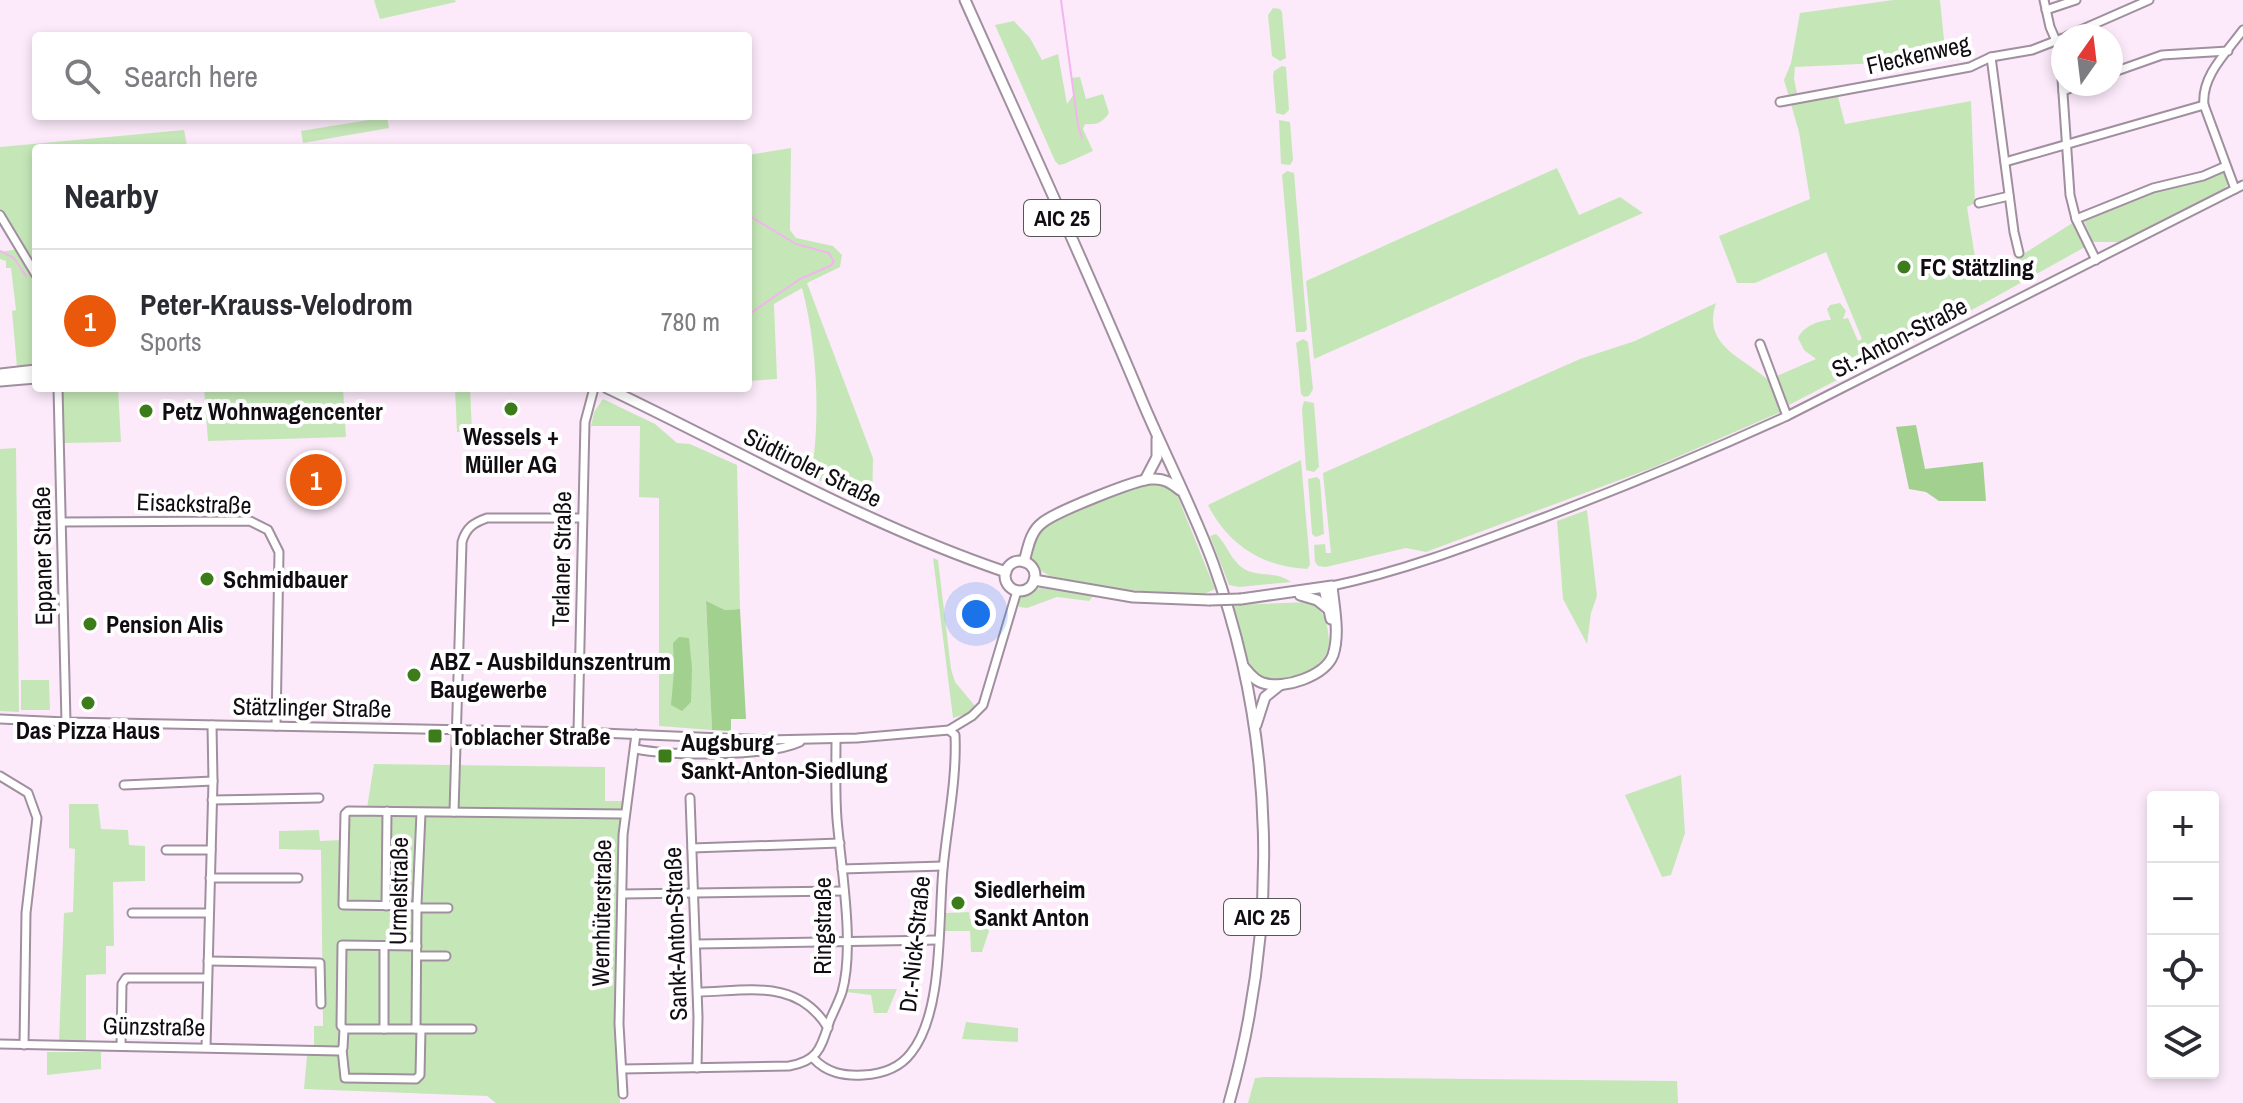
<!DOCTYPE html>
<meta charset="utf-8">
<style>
:root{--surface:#fff;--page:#f2f2f3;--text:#2b2b33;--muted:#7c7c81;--line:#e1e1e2;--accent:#ea580c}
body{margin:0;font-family:"Archivo Narrow",sans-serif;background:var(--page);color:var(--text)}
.controls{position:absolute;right:24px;bottom:24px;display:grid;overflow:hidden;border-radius:8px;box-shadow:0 4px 12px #0003}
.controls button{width:72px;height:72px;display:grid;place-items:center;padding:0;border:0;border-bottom:2px solid var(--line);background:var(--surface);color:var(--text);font:40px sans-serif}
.compass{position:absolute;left:2051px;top:24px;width:72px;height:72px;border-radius:50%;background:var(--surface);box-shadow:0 4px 12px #0003;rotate:14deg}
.you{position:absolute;left:976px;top:614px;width:28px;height:28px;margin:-20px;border:6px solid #fff;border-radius:50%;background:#1a73e8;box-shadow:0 0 0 12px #1a73e833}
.badge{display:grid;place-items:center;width:52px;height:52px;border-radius:50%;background:var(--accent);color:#fff;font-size:26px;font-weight:700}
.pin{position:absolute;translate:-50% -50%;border:4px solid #fff;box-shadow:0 2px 8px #0006}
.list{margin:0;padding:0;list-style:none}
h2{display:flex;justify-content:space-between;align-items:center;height:104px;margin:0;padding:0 32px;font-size:34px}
h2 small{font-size:26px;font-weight:400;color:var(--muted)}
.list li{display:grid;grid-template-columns:52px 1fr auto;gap:24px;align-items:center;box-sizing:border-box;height:144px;padding:0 32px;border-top:2px solid var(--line)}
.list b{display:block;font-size:30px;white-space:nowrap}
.list p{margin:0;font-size:26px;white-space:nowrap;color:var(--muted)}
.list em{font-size:26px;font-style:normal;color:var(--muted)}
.icon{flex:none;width:44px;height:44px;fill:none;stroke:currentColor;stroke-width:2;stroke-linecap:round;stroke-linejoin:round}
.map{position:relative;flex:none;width:2243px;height:1103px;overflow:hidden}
.search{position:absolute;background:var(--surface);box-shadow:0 4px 12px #0003;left:32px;top:32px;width:720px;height:88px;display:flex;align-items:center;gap:20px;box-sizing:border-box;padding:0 28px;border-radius:8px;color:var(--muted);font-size:30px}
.panel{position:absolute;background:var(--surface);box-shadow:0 4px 12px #0003;left:32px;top:144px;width:720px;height:248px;border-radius:8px}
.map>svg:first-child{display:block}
.green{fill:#c5e7b8}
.forest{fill:#a1d08f}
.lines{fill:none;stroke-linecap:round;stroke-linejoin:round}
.stream{stroke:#f3b5ed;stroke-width:2}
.minor-casing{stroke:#a08f9e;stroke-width:11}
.major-casing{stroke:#a08f9e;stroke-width:13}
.minor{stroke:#fff;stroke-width:7}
.major{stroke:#fff;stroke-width:9}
.major-bridge-casing{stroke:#a08f9e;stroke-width:13;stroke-linecap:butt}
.major-bridge{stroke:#fff;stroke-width:9}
.poi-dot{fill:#3c7c1a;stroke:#fff;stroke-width:3}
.labels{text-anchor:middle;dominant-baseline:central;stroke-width:8;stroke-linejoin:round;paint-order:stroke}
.shield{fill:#fff;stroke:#585558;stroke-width:2}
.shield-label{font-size:22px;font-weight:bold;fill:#110c11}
.street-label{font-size:24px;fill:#110c11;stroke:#fff}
.poi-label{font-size:24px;font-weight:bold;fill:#110c11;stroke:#fff;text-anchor:start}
</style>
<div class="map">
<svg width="2243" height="1103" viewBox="0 0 2243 1103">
<rect width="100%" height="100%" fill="#fceafa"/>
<!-- green -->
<g class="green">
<path d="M374 0H455L456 2 380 19Z"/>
<path d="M1893 0H1940L1946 60 1795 67 1794 78 1798 99 1837 93 1845 124 1971 101 1975 203 1967 207 1979 282 2074 222 2085 247 1981 305 1789 405 1777 376 1816 359 1804 350 1798 338C1803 327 1818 320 1831 320L1827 309 1830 305 1840 303 1846 311 1843 319 1848 318 1858 341 1862 339 1826 252 1755 283H1737L1719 236 1810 199 1799 132 1784 80 1791 63 1800 13Z"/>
<path d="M1273 8 1280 9 1282 12 1286 58 1280 61 1272 56 1268 15Z"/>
<path d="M1014 21 1030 38 1042 60 1058 54 1067 104 1074 94 1071 78 1080 77 1086 99 1103 94 1109 113C1102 123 1097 125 1085 124L1083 129 1093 151 1064 164 1059 165 1055 161 995 25Z"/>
<path d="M1282 66 1286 67 1289 110 1284 115 1276 113 1273 76 1274 71Z"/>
<path d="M387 117 389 128 303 143 301 131Z"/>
<path d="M1279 120 1290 122 1293 160 1290 165 1281 164Z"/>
<path d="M184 130 187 146 36 148V265L31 266 0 215V147Z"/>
<path d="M791 148 790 230 796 238 833 246 842 255 840 267 807 283 873 458 872 507 811 476C821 419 817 344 802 288L774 304 777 379 748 381V155Z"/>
<path d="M1557 168 1579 215 1620 197 1643 213 1314 359 1306 281Z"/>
<path d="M1287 171 1294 173 1307 329 1305 332H1296L1282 175Z"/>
<path d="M2220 171 2224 173 2228 184 2225 188 2119 242H2093L2084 221 2085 218 2160 188Z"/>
<path d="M19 249 36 279V365L17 367 12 311 16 310 11 268H6V261L0 259V252Z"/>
<path d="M1716 303C1701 347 1746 358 1769 381 1776 389 1779 401 1783 411L1652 468 1426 552 1406 548 1326 567 1318 566 1315 562 1314 545 1325 544 1326 553H1331L1323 473 1580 359 1635 341Z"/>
<path d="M1303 339 1308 342 1313 389 1309 396 1304 397 1301 394 1297 350 1296 343Z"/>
<path d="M63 388H118L121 442 64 443Z"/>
<path d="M204 388H343L346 437 208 441Z"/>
<path d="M455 388H470L472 431 457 432Z"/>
<path d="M603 399 655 424 677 443 690 444 737 465 740 609 725 610 706 602 712 730 659 726V498L639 497 640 426H591L594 412Z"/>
<path d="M1304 401 1314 403 1319 467 1314 472 1306 470 1302 409Z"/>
<path d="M16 448 19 712 0 711V449Z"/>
<path d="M1301 460 1310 565 1307 569C1263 567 1228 545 1208 505Z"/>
<path d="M1317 477 1320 480 1324 534 1316 537 1312 534 1308 479Z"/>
<path d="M1155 482 1167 484 1175 490 1215 589 1202 595 1112 589 1050 576 1036 568 1031 556 1035 539 1043 527 1057 518 1144 484Z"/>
<path d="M1587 510 1597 596 1591 613 1587 644 1563 599 1557 521Z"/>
<path d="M1216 534C1227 544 1232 563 1246 570 1260 577 1277 571 1291 582L1239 587 1229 585 1210 536Z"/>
<path d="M933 558 938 560 951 669 955 682 975 706 970 713 953 718Z"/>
<path d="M1040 588 1087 594 1093 596 1089 601 1057 597 1027 608 1019 607 1017 602 1022 594Z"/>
<path d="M1309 602C1320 607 1324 614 1327 626 1329 637 1331 646 1325 656 1314 675 1268 691 1254 671 1243 656 1241 624 1233 605Z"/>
<path d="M21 680H49L50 710H21Z"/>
<path d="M374 764 605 767V801H623L616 978 620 1103H496L487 1096 304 1089 308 1045H314V1026H323L321 850 279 849V831L319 830 320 841 342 840 343 809 367 808Z"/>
<path d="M1681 775 1685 833 1671 875 1662 877 1625 795Z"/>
<path d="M69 804H98L101 829 128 830 129 845 145 846V881L113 882 114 946H106V974L86 975V1041H59L64 913 73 912 75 849 69 848Z"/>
<path d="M969 912 970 919H988L989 931 982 952H971L970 931H945L946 913Z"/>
<path d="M846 989H897L887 1013H874L871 995 846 992Z"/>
<path d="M966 1022 1018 1028V1042L962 1039Z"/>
<path d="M47 1052H101V1069L47 1075Z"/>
<path d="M1264 1077 1677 1081 1678 1103H1248L1255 1078Z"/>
</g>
<!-- forest -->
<g class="forest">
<path d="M1916 425 1925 469 1983 462 1986 501H1939L1926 492 1909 489 1896 427Z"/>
<path d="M706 601 725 610 740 609 746 719H731V731L712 730Z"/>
<path d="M679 637 689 638 692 668 691 702 682 711 671 705 674 671 673 643Z"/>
</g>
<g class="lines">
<!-- stream -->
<g class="stream">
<path d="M1061 0 1078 125 1082 138"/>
<path d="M748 215 796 244 829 253 834 262 830 266 800 279 748 315"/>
<path d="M0 251 14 258 26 276"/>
</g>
<defs>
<g id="minor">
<path d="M2044 0 2050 27 2060 50 2070 195 2076 219 2096 260"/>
<path d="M2046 10 2076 0"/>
<path d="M2067 36 2149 0"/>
<path d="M1991 57 2014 232 2019 253"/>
<path d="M2111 73 2162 55 2228 51"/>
<path d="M2063 91 2081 84"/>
<path d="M1780 102 1970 67 1991 57 2032 50 2063 38"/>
<path d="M2005 162 2204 105"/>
<path d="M2235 189 2204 105C2201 76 2227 52 2243 30"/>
<path d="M1979 203 2009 196"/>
<path d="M0 215 36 275"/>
<path d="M2076 219 2153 188 2203 176 2226 166"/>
<path d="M1760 344 1787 416"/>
<path d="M58 388 66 722"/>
<path d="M62 522 250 521 268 530 279 552 276 726"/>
<path d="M1332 586C1404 571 1471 545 1540 519 1624 487 1706 453 1787 416L2243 185"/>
<path d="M0 719 66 722 578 732 767 740 857 738 949 730 972 716 983 705 1017 591"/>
<path d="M578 732 585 422 594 388"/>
<path d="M636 749C672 756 767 757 800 742"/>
<path d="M0 776 28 793 37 818 26 913 24 1045"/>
<path d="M124 785 213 781 212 725"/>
<path d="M690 798 698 1017 697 1068"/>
<path d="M212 800 319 798"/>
<path d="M454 812 462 542C466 528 473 523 487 518H582"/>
<path d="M692 848 840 843"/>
<path d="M166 850H211"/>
<path d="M842 869 943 866"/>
<path d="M210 878H298"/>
<path d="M623 894 844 891"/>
<path d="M386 906 387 811"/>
<path d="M417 906 343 905 345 814 348 811 624 814"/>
<path d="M417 908H448"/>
<path d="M132 913H209"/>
<path d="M697 944 938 940"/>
<path d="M417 956H446"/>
<path d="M208 961 320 963 321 1004"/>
<path d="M698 992C748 991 798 978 828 1028"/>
<path d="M344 1029H472"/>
<path d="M384 1029V946"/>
<path d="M416 1029 417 904 421 813"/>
<path d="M0 1044 340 1051 343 1048 344 1029 341 1026 342 945 417 946"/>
<path d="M121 1046 122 984 126 978H207"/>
<path d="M206 1047 213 781"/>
<path d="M342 1049 345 1078 416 1079 420 1075 421 1029"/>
<path d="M813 1058C827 1073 843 1076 863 1075 882 1074 899 1069 911 1053 944 1012 938 921 943 869 947 825 957 780 955 735L949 730"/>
<path d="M622 1069 789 1066C819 1061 821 1047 830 1020 834 1011 839 1001 842 992 855 947 841 867 837 819 835 793 836 766 836 739"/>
<path d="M623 1094 619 1024 623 835 636 734"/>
</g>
<g id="major">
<path d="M965 0C1025 134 1087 268 1143 403 1166 457 1193 509 1213 563 1276 737 1279 926 1229 1103"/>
<path d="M0 374 36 370"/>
<path d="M0 381 36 378"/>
<path d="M607 388C739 451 867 525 1006 572"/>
<path d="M1145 480 1157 457V439"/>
<circle cx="1020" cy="576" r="15"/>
<path d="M1024 562C1028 548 1030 532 1042 523 1055 512 1137 479 1152 479 1164 478 1171 483 1180 490"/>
<path d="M1034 580 1133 597 1209 600"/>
<path d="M1324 588 1331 619"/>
<path d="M1300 595 1317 600 1327 608"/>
<path d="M1241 599 1332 586C1334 607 1340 634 1333 655 1325 676 1284 690 1263 683 1255 681 1249 673 1244 667"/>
<path d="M1256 725 1265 697 1280 685"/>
</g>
</defs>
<!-- minor casing -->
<use href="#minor" class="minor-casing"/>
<!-- major casing -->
<use href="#major" class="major-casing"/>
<!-- minor -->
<use href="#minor" class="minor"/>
<!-- major -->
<use href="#major" class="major"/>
<defs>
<path id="major-bridge" d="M1209 600 1241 599"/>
</defs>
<!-- major-bridge casing -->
<use href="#major-bridge" class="major-bridge-casing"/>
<!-- major-bridge -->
<use href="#major-bridge" class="major-bridge"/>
</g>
<!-- markers -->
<g class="poi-dot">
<circle cx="1904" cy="267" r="8"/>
<circle cx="511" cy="409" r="8"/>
<circle cx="146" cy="411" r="8"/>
<circle cx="207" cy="579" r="8"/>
<circle cx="90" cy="624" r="8"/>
<circle cx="414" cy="675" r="8"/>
<circle cx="88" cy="703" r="8"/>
<rect x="427" y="728" width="16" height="16" rx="4"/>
<rect x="657" y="748" width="16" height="16" rx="4"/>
<circle cx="958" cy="903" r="8"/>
</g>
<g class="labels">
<!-- shield labels -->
<g class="shield">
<rect x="1024" y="200" width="76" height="36" rx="6"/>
<rect x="1224" y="899" width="76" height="36" rx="6"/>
</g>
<g class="shield-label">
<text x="1062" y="218">AIC 25</text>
<text x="1262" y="917">AIC 25</text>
</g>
<!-- street labels -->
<g class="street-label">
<text transform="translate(1918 54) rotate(-13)">Fleckenweg</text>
<text transform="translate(1899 337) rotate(-27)">St.-Anton-Straße</text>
<text transform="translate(813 467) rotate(26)">Südtiroler Straße</text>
<text transform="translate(194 503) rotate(2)">Eisackstraße</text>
<text transform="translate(42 556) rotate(-91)">Eppaner Straße</text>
<text transform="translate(561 559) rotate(-89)">Terlaner Straße</text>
<text transform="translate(312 707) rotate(1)">Stätzlinger Straße</text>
<text transform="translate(398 891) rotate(-89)">Urmelstraße</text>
<text transform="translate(601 913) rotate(-89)">Wernhüterstraße</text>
<text transform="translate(822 926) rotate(-90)">Ringstraße</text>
<text transform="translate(675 934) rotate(-92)">Sankt-Anton-Straße</text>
<text transform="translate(914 944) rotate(-84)">Dr.-Nick-Straße</text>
<text transform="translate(154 1026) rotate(1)">Günzstraße</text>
</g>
<!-- poi labels -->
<g class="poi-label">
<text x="1920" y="267">FC Stätzling</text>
<text x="162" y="411">Petz Wohnwagencenter</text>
<text x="511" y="436" text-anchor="middle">Wessels +<tspan x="511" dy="28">Müller AG</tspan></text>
<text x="223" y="579">Schmidbauer</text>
<text x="106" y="624">Pension Alis</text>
<text x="430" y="661">ABZ - Ausbildunszentrum<tspan x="430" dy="28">Baugewerbe</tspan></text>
<text x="88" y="730" text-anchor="middle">Das Pizza Haus</text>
<text x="451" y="736">Toblacher Straße</text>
<text x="681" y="742">Augsburg<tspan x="681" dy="28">Sankt-Anton-Siedlung</tspan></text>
<text x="974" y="889">Siedlerheim<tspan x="974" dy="28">Sankt Anton</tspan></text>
</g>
</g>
</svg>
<div class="controls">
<button>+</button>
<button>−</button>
<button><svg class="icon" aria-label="locate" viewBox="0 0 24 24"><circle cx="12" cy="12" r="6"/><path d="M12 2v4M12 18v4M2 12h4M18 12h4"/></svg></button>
<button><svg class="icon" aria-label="layers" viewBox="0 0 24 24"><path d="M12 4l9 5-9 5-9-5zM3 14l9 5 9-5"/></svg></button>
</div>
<svg class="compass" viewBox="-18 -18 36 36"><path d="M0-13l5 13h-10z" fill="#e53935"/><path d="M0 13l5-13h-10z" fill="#7c7c81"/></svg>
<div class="you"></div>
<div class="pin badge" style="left:316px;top:480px">1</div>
<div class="search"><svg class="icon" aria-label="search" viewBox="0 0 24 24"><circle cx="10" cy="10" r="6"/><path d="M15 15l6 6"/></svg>Search here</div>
<section class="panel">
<h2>Nearby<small></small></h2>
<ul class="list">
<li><span class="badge">1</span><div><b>Peter-Krauss-Velodrom</b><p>Sports</p></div><em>780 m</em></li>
</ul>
</section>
</div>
